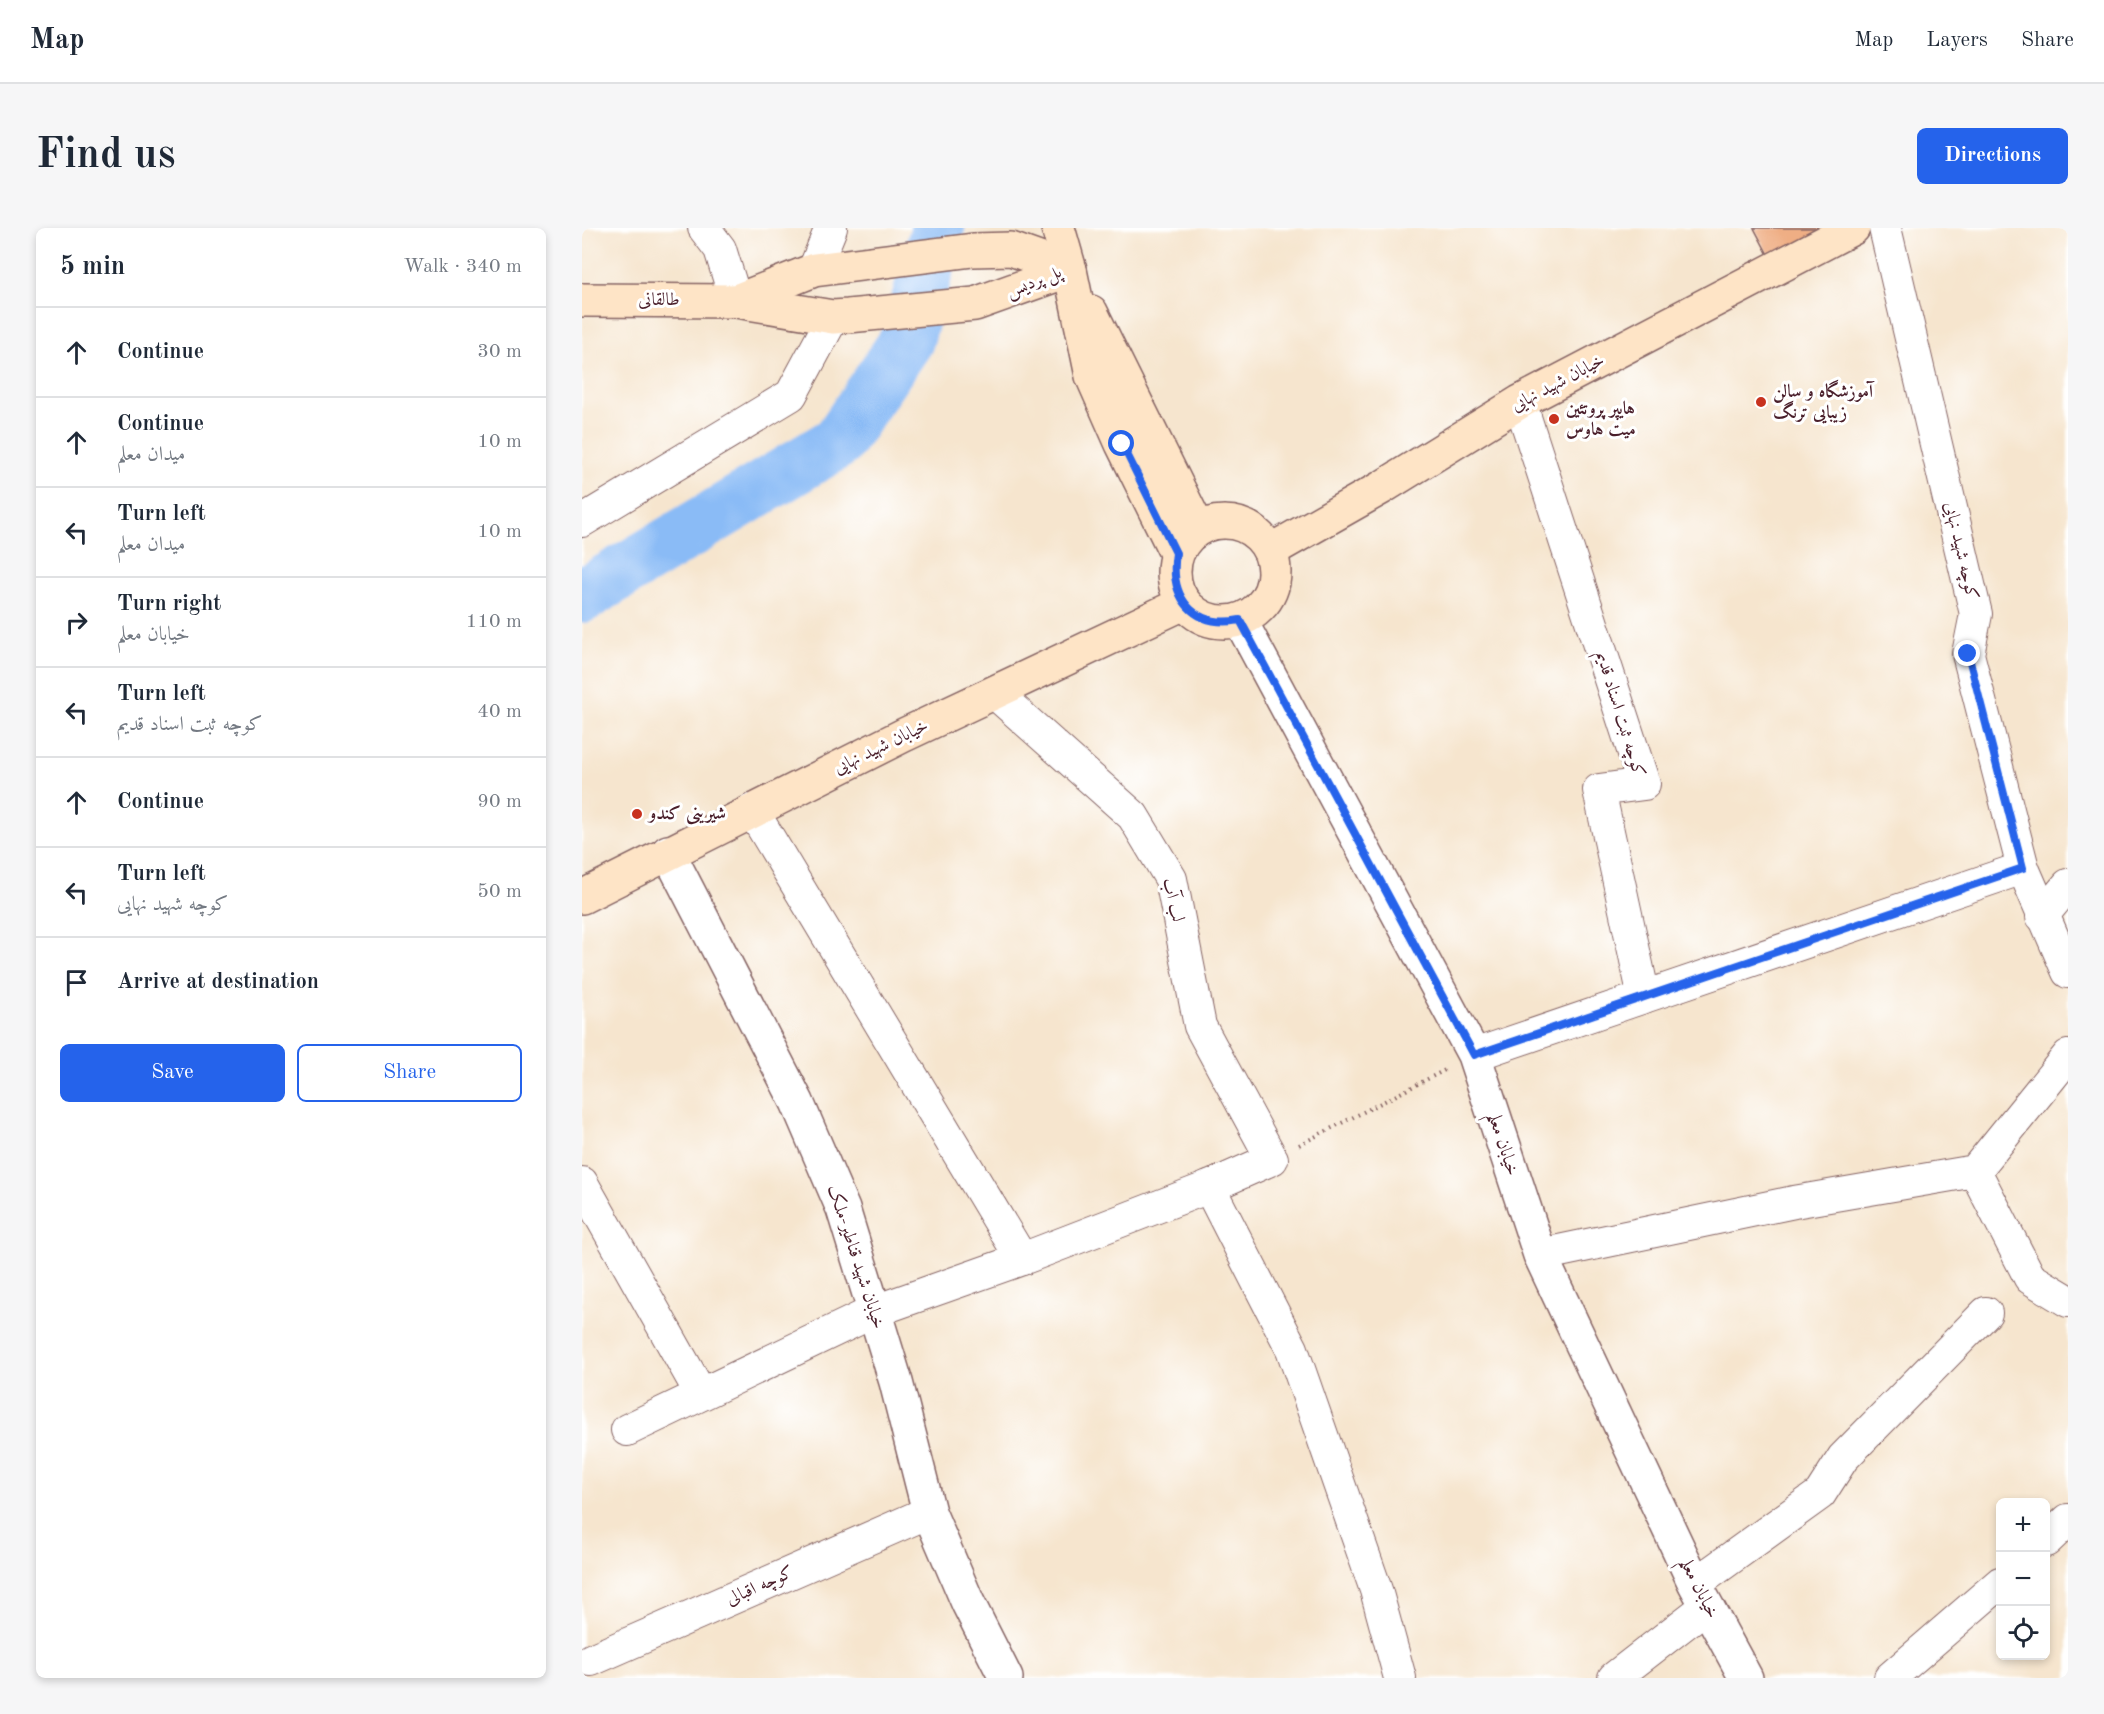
<!DOCTYPE html>
<meta charset="utf-8">
<style>
:root{--surface:#fff;--page:#f6f6f7;--text:#1f2937;--muted:#747a83;--line:#e0e1e3;--accent:#2563eb}
body{margin:0;font-family:"Old Standard TT",Amiri,serif;background:var(--page);color:var(--text)}
.controls{position:absolute;right:18px;bottom:18px;display:grid;overflow:hidden;border-radius:9px;box-shadow:0 3px 9px #0003}
.controls button{width:54px;height:54px;display:grid;place-items:center;padding:0;border:0;border-bottom:2px solid var(--line);background:var(--surface);color:var(--text);font:30px sans-serif}
.stop{position:absolute;width:18px;height:18px;margin:-14px;border:4px solid #2563eb;border-radius:50%;background:#fff}
.stop.end{background:#2563eb;border-color:#fff;box-shadow:0 2px 6px #0008}
.list{margin:0;padding:0;list-style:none}
h2{display:flex;justify-content:space-between;align-items:center;height:78px;margin:0;padding:0 24px;font-size:26px}
h2 small{font-size:20px;font-weight:400;color:var(--muted)}
.list li{display:grid;grid-template-columns:39px 1fr auto;gap:18px;align-items:center;box-sizing:border-box;height:90px;padding:0 24px;border-top:2px solid var(--line)}
.list b{display:block;font-size:22px;white-space:nowrap}
.list p{margin:0;font-size:20px;white-space:nowrap;color:var(--muted)}
.list em{font-size:20px;font-style:normal;color:var(--muted)}
.actions{display:flex;gap:12px;padding:18px 24px}
.actions a{flex:1;padding:14px 0;border:2px solid var(--accent);border-radius:9px;text-align:center;font-size:21px;color:var(--accent)}
.actions .main{background:var(--accent);color:#fff}
.icon{flex:none;width:33px;height:33px;fill:none;stroke:currentColor;stroke-width:2;stroke-linecap:round;stroke-linejoin:round}
.map{position:relative;flex:none;width:1486px;height:1450px;overflow:hidden;border-radius:9px}
header{display:flex;align-items:center;gap:36px;box-sizing:border-box;height:84px;padding:0 30px;background:var(--surface);border-bottom:2px solid var(--line)}
header strong{font-size:28px}
nav{display:flex;gap:33px;margin-inline-start:auto;font-size:21px}
.intro{display:flex;align-items:center;justify-content:space-between;box-sizing:border-box;height:144px;padding:0 36px}
h1{margin:0;font-size:42px}
.button{padding:15px 27px;border-radius:9px;background:var(--accent);color:#fff;font-size:21px;font-weight:700}
main{display:flex;gap:36px;padding:0 36px}
aside{flex:1;background:var(--surface);border-radius:9px;box-shadow:0 3px 9px #0003}
.map>svg:first-child{display:block}
.lines{fill:none;stroke-linecap:round;stroke-linejoin:round}
.river{stroke:#8abbf6;stroke-width:54}
.building{fill:#efae84}
.minor-casing{stroke:#866464;stroke-width:34}
.tertiary-casing{stroke:#866464;stroke-width:36}
.secondary-casing{stroke:#866464;stroke-width:36}
.path{stroke:#866464;stroke-width:4;stroke-dasharray:1.5 4.5;stroke-linecap:butt}
.minor{stroke:#fff;stroke-width:32}
.tertiary{stroke:#fff;stroke-width:33}
.secondary{stroke:#fee4c6;stroke-width:33}
.route{stroke:#2563eb;stroke-width:8}
.poi-dot{fill:#c8321e;stroke:#fff;stroke-width:2}
.labels{text-anchor:middle;dominant-baseline:central;stroke-width:6;stroke-linejoin:round;paint-order:stroke}
.street-label{font-size:18px;fill:#4a1f2b;stroke:#fff}
.poi-label{font-size:18px;font-weight:bold;fill:#4a1f2b;stroke:#fff;text-anchor:start}
</style>
<header>
<strong>Map</strong>
<nav><a>Map</a><a>Layers</a><a>Share</a></nav>
</header>
<div class="intro"><h1>Find us</h1><a class="button">Directions</a></div>
<main>
<aside>
<h2>5 min<small>Walk · 340 m</small></h2>
<ul class="list">
<li><svg class="icon" aria-label="ahead" viewBox="0 0 24 24"><path d="M12 20V5M6 11l6-6 6 6"/></svg><div><b>Continue</b></div><em>30 m</em></li>
<li><svg class="icon" aria-label="ahead" viewBox="0 0 24 24"><path d="M12 20V5M6 11l6-6 6 6"/></svg><div><b>Continue</b><p>میدان معلم</p></div><em>10 m</em></li>
<li><svg class="icon" aria-label="left" viewBox="0 0 24 24"><path d="M17 20v-9H6M10 6l-5 5 5 5"/></svg><div><b>Turn left</b><p>میدان معلم</p></div><em>10 m</em></li>
<li><svg class="icon" aria-label="right" viewBox="0 0 24 24"><path d="M7 20v-9h11M14 6l5 5-5 5"/></svg><div><b>Turn right</b><p>خیابان معلم</p></div><em>110 m</em></li>
<li><svg class="icon" aria-label="left" viewBox="0 0 24 24"><path d="M17 20v-9H6M10 6l-5 5 5 5"/></svg><div><b>Turn left</b><p>کوچه ثبت اسناد قدیم</p></div><em>40 m</em></li>
<li><svg class="icon" aria-label="ahead" viewBox="0 0 24 24"><path d="M12 20V5M6 11l6-6 6 6"/></svg><div><b>Continue</b></div><em>90 m</em></li>
<li><svg class="icon" aria-label="left" viewBox="0 0 24 24"><path d="M17 20v-9H6M10 6l-5 5 5 5"/></svg><div><b>Turn left</b><p>کوچه شهید نهایی</p></div><em>50 m</em></li>
<li><svg class="icon" aria-label="arrive" viewBox="0 0 24 24"><path d="M6 21V4h12l-3 4 3 4H6"/></svg><div><b>Arrive at destination</b></div></li>
</ul>
<div class="actions"><a class="main">Save</a><a>Share</a></div>
</aside>
<div class="map">
<svg width="1486" height="1450" viewBox="0 0 1486 1450">
<rect width="100%" height="100%" fill="#fff"/>
<filter id="ink" filterUnits="userSpaceOnUse"><feTurbulence type="fractalNoise" baseFrequency=".0167" numOctaves="2"/><feDisplacementMap in="SourceGraphic" scale="12" xChannelSelector="R" yChannelSelector="G"/><feConvolveMatrix kernelMatrix="1 2 1 2 8 2 1 2 1" color-interpolation-filters="sRGB"/></filter>
<filter id="wash" filterUnits="userSpaceOnUse"><feTurbulence type="fractalNoise" baseFrequency=".008" numOctaves="4" result="noise"/><feDisplacementMap in="SourceGraphic" scale="24" xChannelSelector="R" yChannelSelector="G"/><feGaussianBlur stdDeviation="1.35" result="paint"/><feColorMatrix in="noise" values="0 0 0 0 0 0 0 0 0 0 0 0 0 0 0 0 0 1.4 0 .05"/><feComposite in="paint" operator="in"/></filter>
<g filter="url(#wash)">
<rect width="100%" height="100%" fill="#f6e5ce"/>
<g class="lines">
<!-- river -->
<path class="river" d="M0 368 256 214 325 112 356 0"/>
</g>
<g id="blocks">
<!-- building -->
<path class="building" d="M1172 0H1252L1191 36Z"/>
</g>
</g>
<g filter="url(#ink)">
<use href="#blocks" fill-opacity="0" stroke="#866464" stroke-width="1.5"/>
<g class="lines">
<defs>
<g id="minor">
<path d="M122 0 138 21 154 73"/>
<path d="M1303 0 1394 386 1386 426 1441 640 1486 744"/>
<path d="M232 42 249 0"/>
<path d="M0 293 209 167 251 89"/>
<path d="M170 582 440 1031"/>
<path d="M1460 688 1486 657"/>
<path d="M1062 769 1441 640"/>
<path d="M892 827 1062 769 1017 562 1062 556 938 174"/>
<path d="M1393 943 1448 1050 1486 1073"/>
<path d="M0 955 119 1166"/>
<path d="M627 959 710 1121 794 1362 818 1450"/>
<path d="M958 1027 1212 974 1393 943 1486 828"/>
<path d="M45 1202 293 1083 440 1031 627 959 690 931 618 798 589 651 551 588 413 465"/>
<path d="M1464 1313 1486 1292"/>
<path d="M1113 1356 1238 1266 1261 1230 1404 1085"/>
<path d="M9 1432 347 1284"/>
<path d="M1032 1450 1125 1378"/>
<path d="M1308 1450 1418 1355"/>
</g>
<g id="tertiary">
<path d="M658 392 892 827 958 1027 1113 1356 1164 1450"/>
<path d="M86 624 215 874 261 981 314 1154 347 1284 386 1375 424 1450"/>
</g>
<g id="secondary">
<path d="M476 0 488 42 510 148 540 216 594 325"/>
<path d="M0 72 154 73 251 89 266 88 393 76 488 42"/>
<path d="M154 73 232 42 391 22 429 21 488 42"/>
<path d="M509 84 616 300"/>
<circle cx="642" cy="344" r="50"/>
<path d="M688 323 799 260 938 174 1271 0"/>
<path d="M0 669 322 507 602 375"/>
</g>
</defs>
<!-- minor casing -->
<use href="#minor" class="minor-casing"/>
<!-- tertiary casing -->
<use href="#tertiary" class="tertiary-casing"/>
<!-- secondary casing -->
<use href="#secondary" class="secondary-casing"/>
<!-- path -->
<path class="path" d="M717 917 865 841"/>
<!-- minor -->
<use href="#minor" class="minor"/>
<!-- tertiary -->
<use href="#tertiary" class="tertiary"/>
<!-- secondary -->
<use href="#secondary" class="secondary"/>
</g>
</g>
<g class="lines" filter="url(#ink)">
<!-- route -->
<path class="route" d="M540 216 594 325C587 369 611 401 658 392L892 827 1441 640 1386 426"/>
</g>
<!-- markers -->
<g class="poi-dot">
<circle cx="1179" cy="174" r="6"/>
<circle cx="972" cy="191" r="6"/>
<circle cx="55" cy="586" r="6"/>
</g>
<g class="labels">
<!-- street labels -->
<g class="street-label">
<text transform="translate(452 54) rotate(-22)">پل پردیس</text>
<text x="77" y="72">طالقانی</text>
<text transform="translate(976 155) rotate(-28)">خیابان شهید نهایی</text>
<text transform="translate(1379 323) rotate(77)">کوچه شهید نهایی</text>
<text transform="translate(1038 486) rotate(73)">کوچه ثبت اسناد قدیم</text>
<text transform="translate(299 519) rotate(-26)">خیابان شهید نهایی</text>
<text transform="translate(591 672) rotate(76)">لب آب</text>
<text transform="translate(921 916) rotate(72)">خیابان معلم</text>
<text transform="translate(274 1029) rotate(72)">خیابان شهید قناطیر-ملک</text>
<text transform="translate(178 1358) rotate(-24)">کوچه اقبالی</text>
<text transform="translate(1117 1360) rotate(63)">خیابان معلم</text>
</g>
<!-- poi labels -->
<g class="poi-label">
<text x="1191" y="164">آموزشگاه و سالن<tspan x="1191" dy="21">زیبایی ترنگ</tspan></text>
<text x="984" y="181">هایپر پروتئین<tspan x="984" dy="21">میت هاوس</tspan></text>
<text x="67" y="586">شیرینی کندو</text>
</g>
</g>
</svg>
<div class="controls">
<button>+</button>
<button>−</button>
<button><svg class="icon" aria-label="locate" viewBox="0 0 24 24"><circle cx="12" cy="12" r="6"/><path d="M12 2v4M12 18v4M2 12h4M18 12h4"/></svg></button>
</div>
<div class="stop" style="left:540px;top:216px"></div>
<div class="stop end" style="left:1386px;top:426px"></div>
</div>
</main>
